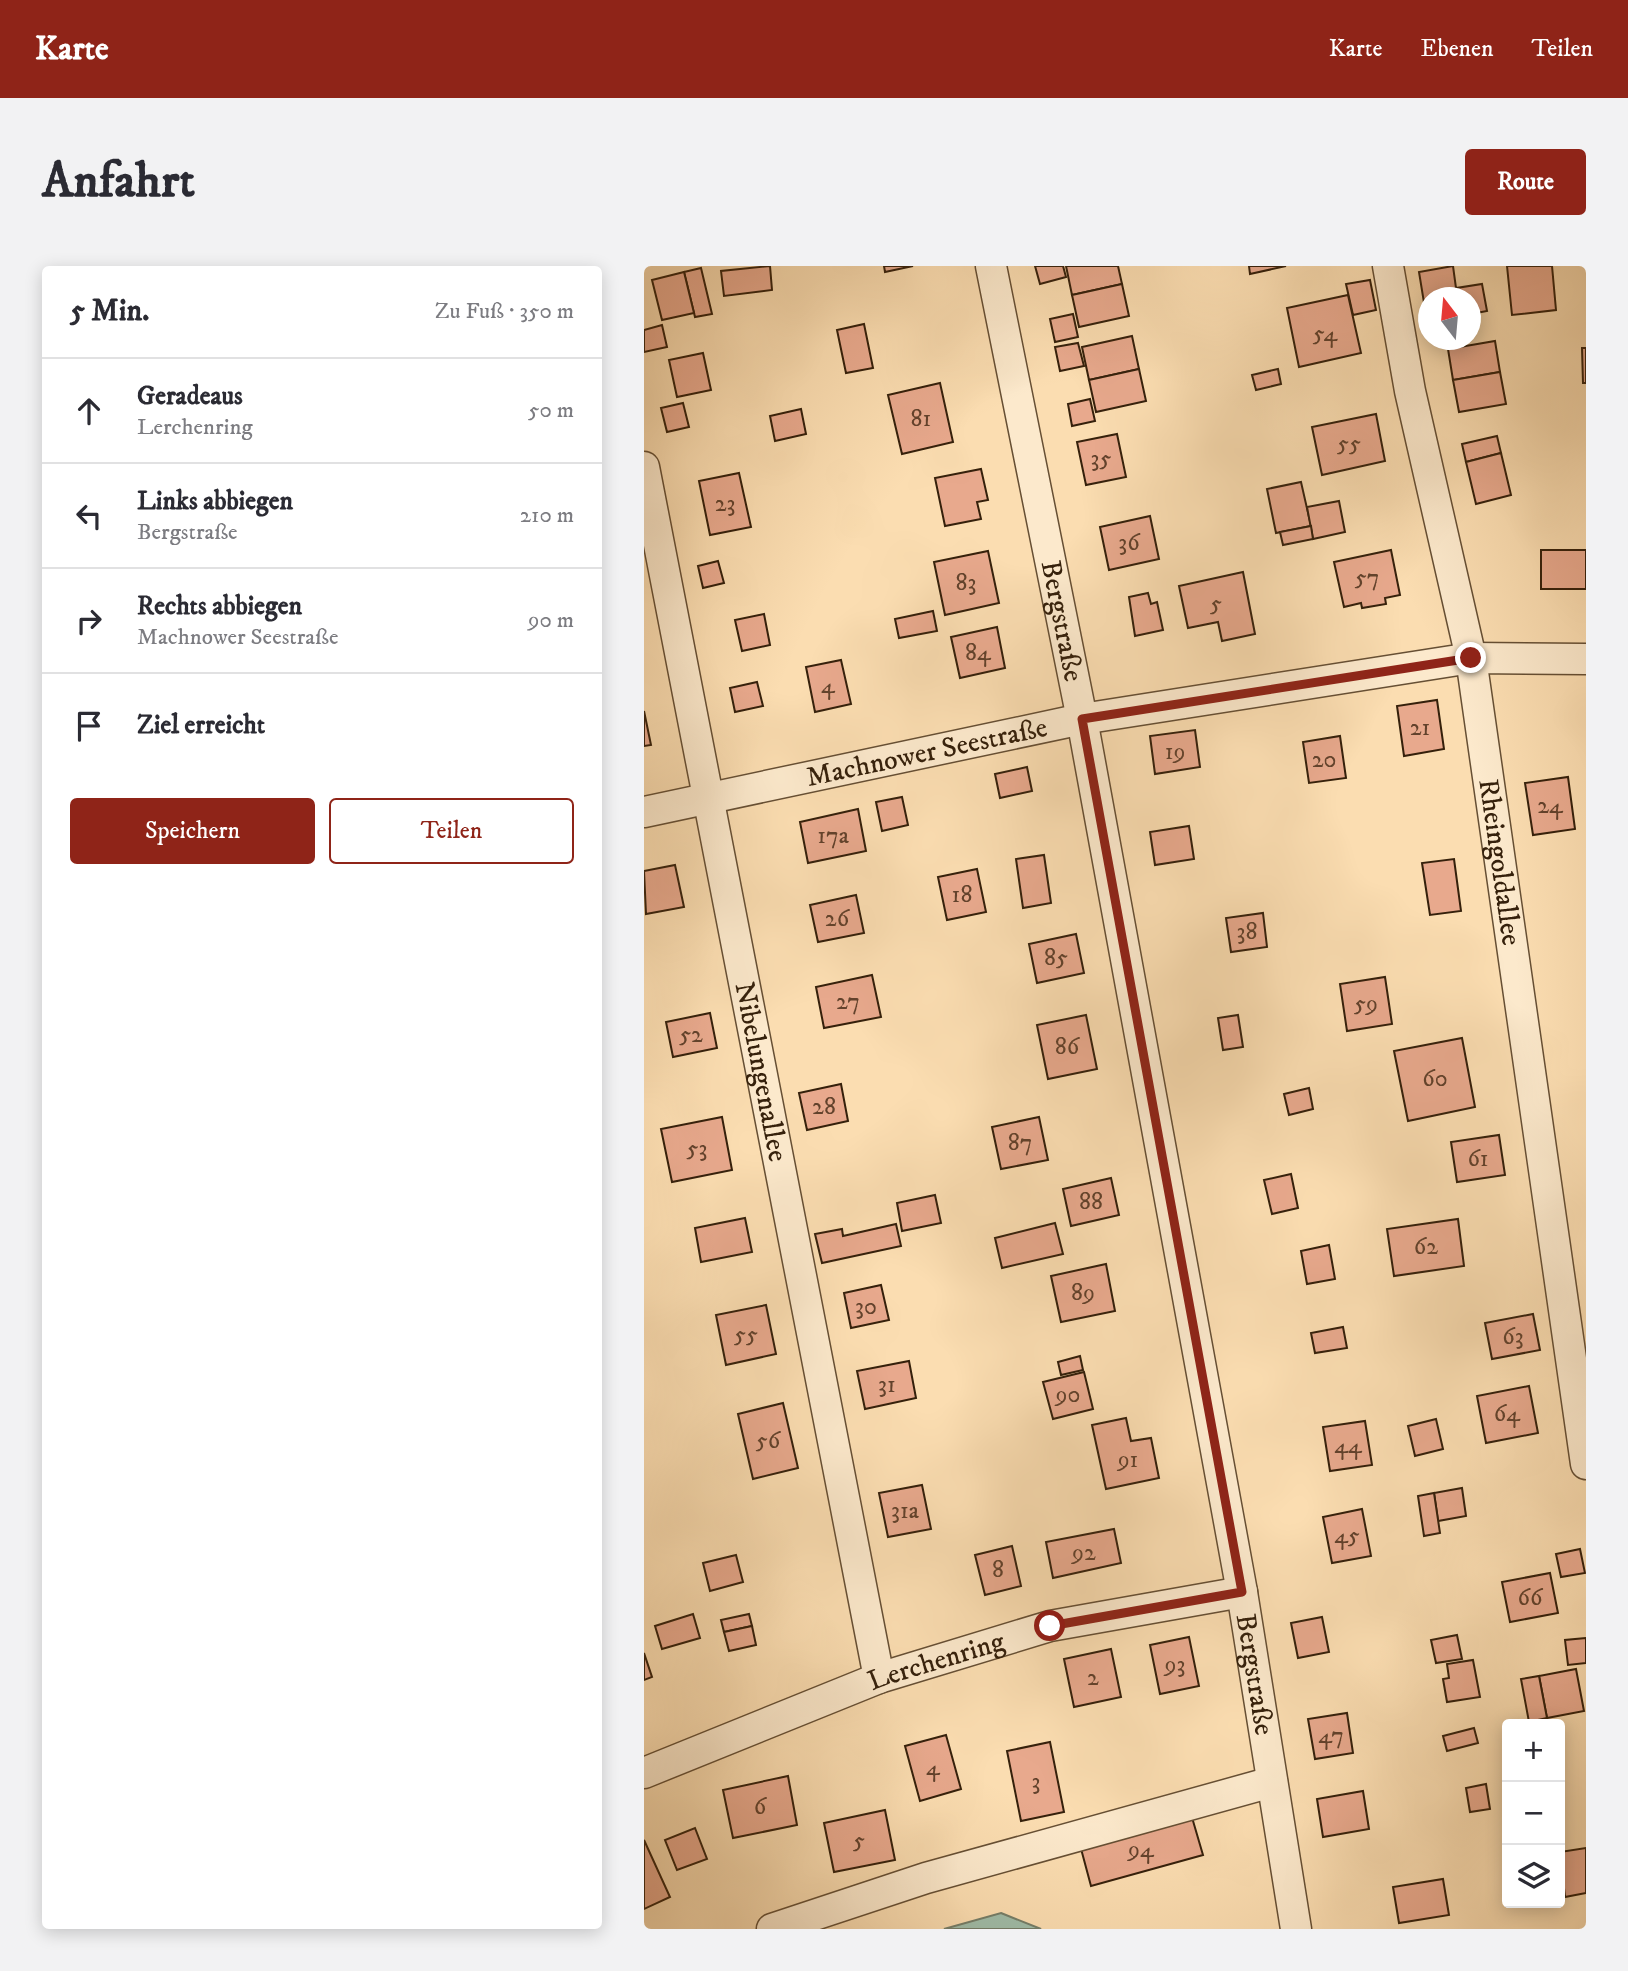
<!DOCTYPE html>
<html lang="de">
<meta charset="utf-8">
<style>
:root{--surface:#fff;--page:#f2f2f3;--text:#2b2b33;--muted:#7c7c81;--line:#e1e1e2;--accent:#8f2418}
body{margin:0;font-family:"IM FELL DW Pica",serif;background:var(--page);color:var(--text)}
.controls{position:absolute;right:21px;bottom:21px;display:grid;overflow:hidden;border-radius:7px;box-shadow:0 4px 18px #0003}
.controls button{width:63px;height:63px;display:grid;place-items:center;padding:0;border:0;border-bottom:2px solid var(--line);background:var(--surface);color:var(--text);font:35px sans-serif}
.compass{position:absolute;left:774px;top:21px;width:63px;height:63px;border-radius:50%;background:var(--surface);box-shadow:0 4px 18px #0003;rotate:344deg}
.stop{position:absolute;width:21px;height:21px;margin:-16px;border:5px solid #8f2418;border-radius:50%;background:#fff}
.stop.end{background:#8f2418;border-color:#fff;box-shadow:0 2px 7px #0008}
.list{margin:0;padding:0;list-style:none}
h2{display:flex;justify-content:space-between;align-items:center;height:91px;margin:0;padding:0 28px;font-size:30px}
h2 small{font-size:23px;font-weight:400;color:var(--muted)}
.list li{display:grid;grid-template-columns:46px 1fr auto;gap:21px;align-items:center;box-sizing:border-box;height:105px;padding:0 28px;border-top:2px solid var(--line)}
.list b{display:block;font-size:26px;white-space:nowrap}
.list p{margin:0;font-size:23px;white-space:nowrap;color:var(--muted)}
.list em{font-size:23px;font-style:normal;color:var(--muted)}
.actions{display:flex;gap:14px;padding:21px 28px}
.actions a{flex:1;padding:16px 0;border:2px solid var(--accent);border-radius:7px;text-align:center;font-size:24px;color:var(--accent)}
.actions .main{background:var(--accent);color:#fff}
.icon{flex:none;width:38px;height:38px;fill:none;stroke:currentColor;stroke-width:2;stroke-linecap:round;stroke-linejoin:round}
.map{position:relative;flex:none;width:942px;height:1663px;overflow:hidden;border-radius:7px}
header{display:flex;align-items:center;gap:42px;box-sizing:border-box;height:98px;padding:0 35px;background:var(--accent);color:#fff}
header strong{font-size:33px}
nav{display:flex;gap:38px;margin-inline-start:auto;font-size:24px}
.intro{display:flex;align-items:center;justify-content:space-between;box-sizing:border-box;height:168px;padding:0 42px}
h1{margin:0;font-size:49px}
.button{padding:18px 32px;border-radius:7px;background:var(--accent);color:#fff;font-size:24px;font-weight:700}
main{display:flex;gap:42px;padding:0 42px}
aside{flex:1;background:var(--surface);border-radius:7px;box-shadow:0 4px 18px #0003}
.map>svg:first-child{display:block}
.water{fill:#9fbca8;stroke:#757e69;stroke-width:2}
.building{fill:#e8a98d;stroke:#35200b;stroke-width:2}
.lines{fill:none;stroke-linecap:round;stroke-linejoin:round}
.minor-casing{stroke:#664f34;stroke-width:33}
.minor{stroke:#fce9cc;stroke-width:30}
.route{stroke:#8f2418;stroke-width:9}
.labels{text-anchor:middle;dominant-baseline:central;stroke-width:6;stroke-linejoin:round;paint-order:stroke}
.number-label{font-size:24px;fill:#62422c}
.street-label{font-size:28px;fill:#35200b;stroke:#fce9cc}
</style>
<header>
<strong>Karte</strong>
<nav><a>Karte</a><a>Ebenen</a><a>Teilen</a></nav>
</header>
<div class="intro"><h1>Anfahrt</h1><a class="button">Route</a></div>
<main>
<aside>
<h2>5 Min.<small>Zu Fuß · 350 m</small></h2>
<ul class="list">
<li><svg class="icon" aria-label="ahead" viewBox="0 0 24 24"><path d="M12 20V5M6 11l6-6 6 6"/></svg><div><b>Geradeaus</b><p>Lerchenring</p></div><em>50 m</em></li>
<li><svg class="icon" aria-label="left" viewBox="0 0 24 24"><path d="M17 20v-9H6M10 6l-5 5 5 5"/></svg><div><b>Links abbiegen</b><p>Bergstraße</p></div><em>210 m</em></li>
<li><svg class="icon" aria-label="right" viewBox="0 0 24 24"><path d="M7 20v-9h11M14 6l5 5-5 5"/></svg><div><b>Rechts abbiegen</b><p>Machnower Seestraße</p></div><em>90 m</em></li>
<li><svg class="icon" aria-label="arrive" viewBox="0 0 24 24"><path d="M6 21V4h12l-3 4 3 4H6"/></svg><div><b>Ziel erreicht</b></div></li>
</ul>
<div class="actions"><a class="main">Speichern</a><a>Teilen</a></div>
</aside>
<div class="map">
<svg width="942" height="1663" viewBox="0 0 942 1663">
<rect width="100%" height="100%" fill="#fbddb1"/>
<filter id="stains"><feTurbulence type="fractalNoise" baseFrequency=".00286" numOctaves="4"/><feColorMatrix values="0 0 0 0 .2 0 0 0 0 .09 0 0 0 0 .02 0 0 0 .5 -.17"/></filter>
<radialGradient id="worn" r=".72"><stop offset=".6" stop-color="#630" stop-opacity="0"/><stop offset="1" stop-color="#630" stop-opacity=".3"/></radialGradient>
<!-- water -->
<path class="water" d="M357 1647 397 1663H300Z"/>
<!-- building -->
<g class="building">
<path d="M126 0 128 24 80 30 77 5Z"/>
<path d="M240 0H269L241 6Z"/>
<path d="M391 0H419L422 11 396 18Z"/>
<path d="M422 0H474L478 18 428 29Z"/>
<path d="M605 0H642L606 8Z"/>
<path d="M809 0 812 22 838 18 843 45 827 48V32H785L783 55 775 6Z"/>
<path d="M863 0H908L912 44 868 49Z"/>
<path d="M57 2 68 48 51 51 40 6Z"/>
<path d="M40 6 50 47 18 54 8 14Z"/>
<path d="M726 14 732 44 709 49 702 18Z"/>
<path d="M478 18 485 50 435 61 428 29Z"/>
<path d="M704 29 717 87 655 101 643 42Z"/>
<path d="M429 48 434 71 411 76 406 53Z"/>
<path d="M220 58 229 102 202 107 193 64Z"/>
<path d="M18 59 23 81 0 86V64Z"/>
<path d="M488 70 495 103 445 114 438 81Z"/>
<path d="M851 75 856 106 809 114 804 83Z"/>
<path d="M434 77 440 100 416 105 411 81Z"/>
<path d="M938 82H942V117H939Z"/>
<path d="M59 87 67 124 33 131 25 94Z"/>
<path d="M495 103 502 135 452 146 445 114Z"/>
<path d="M634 103 637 118 612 124 608 109Z"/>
<path d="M856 106 862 138 815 146 809 114Z"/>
<path d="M296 117 309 176 258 188 244 129Z"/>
<path d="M446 133 451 155 428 160 424 138Z"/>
<path d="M39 137 45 161 23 166 17 142Z"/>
<path d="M157 143 162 168 131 175 126 150Z"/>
<path d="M732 148 741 195 678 209 668 161Z"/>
<path d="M473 168 482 211 442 219 433 176Z"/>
<path d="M853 170 857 187 822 196 818 178Z"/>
<path d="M857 187 867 229 832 238 822 196Z"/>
<path d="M337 203 344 234 333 236 337 253 301 260 291 212Z"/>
<path d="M95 207 107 261 66 269 55 215Z"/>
<path d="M657 216 667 260 632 267 623 223Z"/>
<path d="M695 235 701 266 669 273 663 241Z"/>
<path d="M506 250 515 293 465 304 456 261Z"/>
<path d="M667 260 669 273 639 279 636 266Z"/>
<path d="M747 284 756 329 741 332 742 338 718 342 717 337 700 341 690 296Z"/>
<rect x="897" y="284" width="45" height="39"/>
<path d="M344 285 355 337 301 349 290 296Z"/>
<path d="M74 295 80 317 59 322 54 300Z"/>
<path d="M599 306 611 368 578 375 574 356 544 362 535 320Z"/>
<path d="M504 327 507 338 513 336 519 364 491 370 485 331Z"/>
<path d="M289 345 293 365 255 372 251 353Z"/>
<path d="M120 348 126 379 98 385 91 354Z"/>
<path d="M353 361 361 402 316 412 307 371Z"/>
<path d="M197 394 207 438 171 446 162 401Z"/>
<path d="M113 416 119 440 91 446 86 422Z"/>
<path d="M793 434 800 483 760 490 753 440Z"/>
<path d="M0 445 7 479 0 480Z"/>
<path d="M551 464 556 501 511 508 506 470Z"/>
<path d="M696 470 702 512 665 517 659 476Z"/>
<path d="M383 501 388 525 356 532 351 508Z"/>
<path d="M924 511 931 563 889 569 881 517Z"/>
<path d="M258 531 264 559 238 565 232 536Z"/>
<path d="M214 543 222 585 164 597 156 556Z"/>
<path d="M545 560 550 593 511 599 506 566Z"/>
<path d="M400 589 407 637 379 642 372 593Z"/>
<path d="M810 593 817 645 786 649 778 597Z"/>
<path d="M31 599 40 641 2 648 0 605Z"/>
<path d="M333 603 342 646 303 654 294 611Z"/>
<path d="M212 629 220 667 174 676 166 639Z"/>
<path d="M619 647 623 681 587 686 582 652Z"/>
<path d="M432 668 440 707 393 717 385 678Z"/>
<path d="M228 709 237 751 180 762 172 721Z"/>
<path d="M741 711 748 758 703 765 696 718Z"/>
<path d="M66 747 73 782 29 791 22 756Z"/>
<path d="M442 749 453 803 404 813 393 759Z"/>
<path d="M594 749 599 781 579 784 574 752Z"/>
<path d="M818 772 831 841 764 855 750 785Z"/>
<path d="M197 818 204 855 163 864 155 827Z"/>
<path d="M665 822 669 843 645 849 640 828Z"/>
<path d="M78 851 88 904 28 916 17 863Z"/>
<path d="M395 851 404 894 357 903 348 861Z"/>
<path d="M855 869 861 909 813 916 807 876Z"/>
<path d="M647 908 654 942 628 948 620 914Z"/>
<path d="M467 912 475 949 427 960 419 923Z"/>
<path d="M291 929 297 957 258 965 253 937Z"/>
<path d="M101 952 108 986 57 996 51 962Z"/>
<path d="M814 953 820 1000 750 1010 743 963Z"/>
<path d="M411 957 419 988 358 1002 351 972Z"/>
<path d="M252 958 257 980 178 997 171 968 198 963 199 970Z"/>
<path d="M685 979 691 1013 663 1018 657 985Z"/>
<path d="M462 998 471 1045 417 1056 407 1010Z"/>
<path d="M237 1019 245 1054 207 1062 200 1027Z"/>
<path d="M122 1039 132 1088 82 1099 72 1049Z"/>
<path d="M889 1048 896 1084 848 1093 841 1057Z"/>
<path d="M699 1061 703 1082 671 1087 667 1067Z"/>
<path d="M436 1090 439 1104 417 1109 414 1096Z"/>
<path d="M265 1095 272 1132 221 1143 213 1105Z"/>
<path d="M440 1106 449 1143 409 1153 399 1116Z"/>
<path d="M885 1120 894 1167 842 1177 833 1130Z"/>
<path d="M139 1137 154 1202 109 1213 94 1148Z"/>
<path d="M482 1152 487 1175 507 1172 515 1212 462 1223 448 1159Z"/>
<path d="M792 1153 799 1183 771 1190 764 1160Z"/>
<path d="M721 1155 728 1199 686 1205 679 1161Z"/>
<path d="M278 1219 287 1263 244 1271 235 1227Z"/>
<path d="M818 1222 822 1250 794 1255 790 1227Z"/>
<path d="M790 1227 796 1267 780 1270 774 1230Z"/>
<path d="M718 1243 727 1290 688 1297 679 1251Z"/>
<path d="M470 1263 477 1297 409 1312 402 1276Z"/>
<path d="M368 1280 377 1320 341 1329 331 1289Z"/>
<path d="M936 1283 941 1307 917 1311 912 1288Z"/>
<path d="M92 1289 99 1316 66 1325 59 1297Z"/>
<path d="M906 1307 914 1347 866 1356 858 1316Z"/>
<path d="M49 1348 56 1372 18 1383 11 1360Z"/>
<path d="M105 1348 108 1360 80 1366 77 1354Z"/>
<path d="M678 1351 685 1386 654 1392 647 1357Z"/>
<path d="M108 1360 112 1379 85 1385 80 1366Z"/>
<path d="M813 1369 818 1393 792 1397 787 1374Z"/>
<path d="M545 1371 555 1420 516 1428 506 1379Z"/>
<path d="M942 1372V1397L924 1399 921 1374Z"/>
<path d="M467 1383 477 1431 430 1441 420 1393Z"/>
<path d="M0 1387 8 1411 0 1414Z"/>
<path d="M829 1394 836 1431 803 1436 799 1413 805 1412 803 1398Z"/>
<path d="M932 1403 940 1445 903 1452 895 1410Z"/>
<path d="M895 1410 903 1452 885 1456 877 1413Z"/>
<path d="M703 1447 709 1487 671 1493 664 1453Z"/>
<path d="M830 1462 834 1477 803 1485 799 1470Z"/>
<path d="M302 1469 317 1523 276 1535 261 1480Z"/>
<path d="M406 1476 420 1546 377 1555 363 1485Z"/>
<path d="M144 1510 153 1559 89 1572 79 1524Z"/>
<path d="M842 1518 846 1543 826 1546 822 1522Z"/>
<path d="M719 1525 725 1563 679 1571 673 1533Z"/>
<path d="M241 1544 251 1594 190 1606 180 1557Z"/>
<path d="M547 1548 559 1589 447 1620 436 1579Z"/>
<path d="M51 1562 63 1593 33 1604 21 1574Z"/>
<path d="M0 1574 26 1631 0 1643Z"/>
<path d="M942 1582V1627L921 1631 916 1586Z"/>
<path d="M799 1613 805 1649 755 1657 749 1621Z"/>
</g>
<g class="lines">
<defs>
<g id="minor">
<path id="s1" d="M347 0 438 453 598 1326 652 1663"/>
<path id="s2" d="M744 0 766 125 827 392 942 1198"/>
<path id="s3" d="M0 201 235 1412"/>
<path id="s4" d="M0 546 438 453 827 392 942 393"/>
<path id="s5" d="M0 1507 235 1412 406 1360 598 1326"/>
<path d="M128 1663 282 1612 628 1516"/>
</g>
</defs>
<!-- minor casing -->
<use href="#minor" class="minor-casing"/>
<!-- minor -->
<use href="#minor" class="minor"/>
</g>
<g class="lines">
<!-- route -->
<path class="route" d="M406 1360 598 1326 438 453 827 392"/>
</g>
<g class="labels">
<!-- number labels -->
<g class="number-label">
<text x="681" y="68">54</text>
<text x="277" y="153">81</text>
<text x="705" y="178">55</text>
<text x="457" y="193">35</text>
<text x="81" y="238">23</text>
<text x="485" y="277">36</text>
<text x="723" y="312">57</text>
<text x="322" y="317">83</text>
<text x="572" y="338">5</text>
<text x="334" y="387">84</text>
<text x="184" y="420">4</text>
<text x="776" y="462">21</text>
<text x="531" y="486">19</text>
<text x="680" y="494">20</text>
<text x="906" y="540">24</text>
<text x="189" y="570">17a</text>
<text x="318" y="629">18</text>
<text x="193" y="653">26</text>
<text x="603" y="666">38</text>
<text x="412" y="692">85</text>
<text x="204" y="736">27</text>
<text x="722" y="738">59</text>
<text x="47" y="769">52</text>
<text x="423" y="781">86</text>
<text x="791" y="813">60</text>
<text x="180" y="841">28</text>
<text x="376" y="877">87</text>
<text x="53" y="883">53</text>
<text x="834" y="893">61</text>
<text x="447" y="936">88</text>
<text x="782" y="981">62</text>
<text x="439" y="1027">89</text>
<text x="222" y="1041">30</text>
<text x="102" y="1069">55</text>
<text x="869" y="1071">63</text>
<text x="243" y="1119">31</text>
<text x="424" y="1129">90</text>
<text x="863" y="1148">64</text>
<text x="124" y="1175">56</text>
<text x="704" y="1180">44</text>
<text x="484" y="1194">91</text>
<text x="261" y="1245">31a</text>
<text x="703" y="1270">45</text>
<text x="440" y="1287">92</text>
<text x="354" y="1304">8</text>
<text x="886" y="1332">66</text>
<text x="531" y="1399">93</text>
<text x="449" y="1412">2</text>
<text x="687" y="1470">47</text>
<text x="289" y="1502">4</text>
<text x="392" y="1516">3</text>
<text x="116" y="1541">6</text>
<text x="215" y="1575">5</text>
<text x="497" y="1584">94</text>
</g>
<!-- street labels -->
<g class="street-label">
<text stroke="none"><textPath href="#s1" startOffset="362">Bergstraße</textPath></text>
<text stroke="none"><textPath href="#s4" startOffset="289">Machnower Seestraße</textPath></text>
<text stroke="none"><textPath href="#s2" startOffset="607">Rheingoldallee</textPath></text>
<text stroke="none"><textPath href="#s3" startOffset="616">Nibelungenallee</textPath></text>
<text stroke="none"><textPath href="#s5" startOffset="313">Lerchenring</textPath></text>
<text stroke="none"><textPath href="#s1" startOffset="1433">Bergstraße</textPath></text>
</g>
</g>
<rect width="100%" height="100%" filter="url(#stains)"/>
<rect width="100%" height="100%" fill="url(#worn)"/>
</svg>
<div class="controls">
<button>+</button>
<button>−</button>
<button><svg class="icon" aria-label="layers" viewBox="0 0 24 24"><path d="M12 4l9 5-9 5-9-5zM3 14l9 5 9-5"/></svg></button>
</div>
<svg class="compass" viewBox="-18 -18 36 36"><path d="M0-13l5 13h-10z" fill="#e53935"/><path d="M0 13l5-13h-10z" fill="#7c7c81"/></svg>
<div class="stop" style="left:406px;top:1360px"></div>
<div class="stop end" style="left:827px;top:392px"></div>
</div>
</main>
